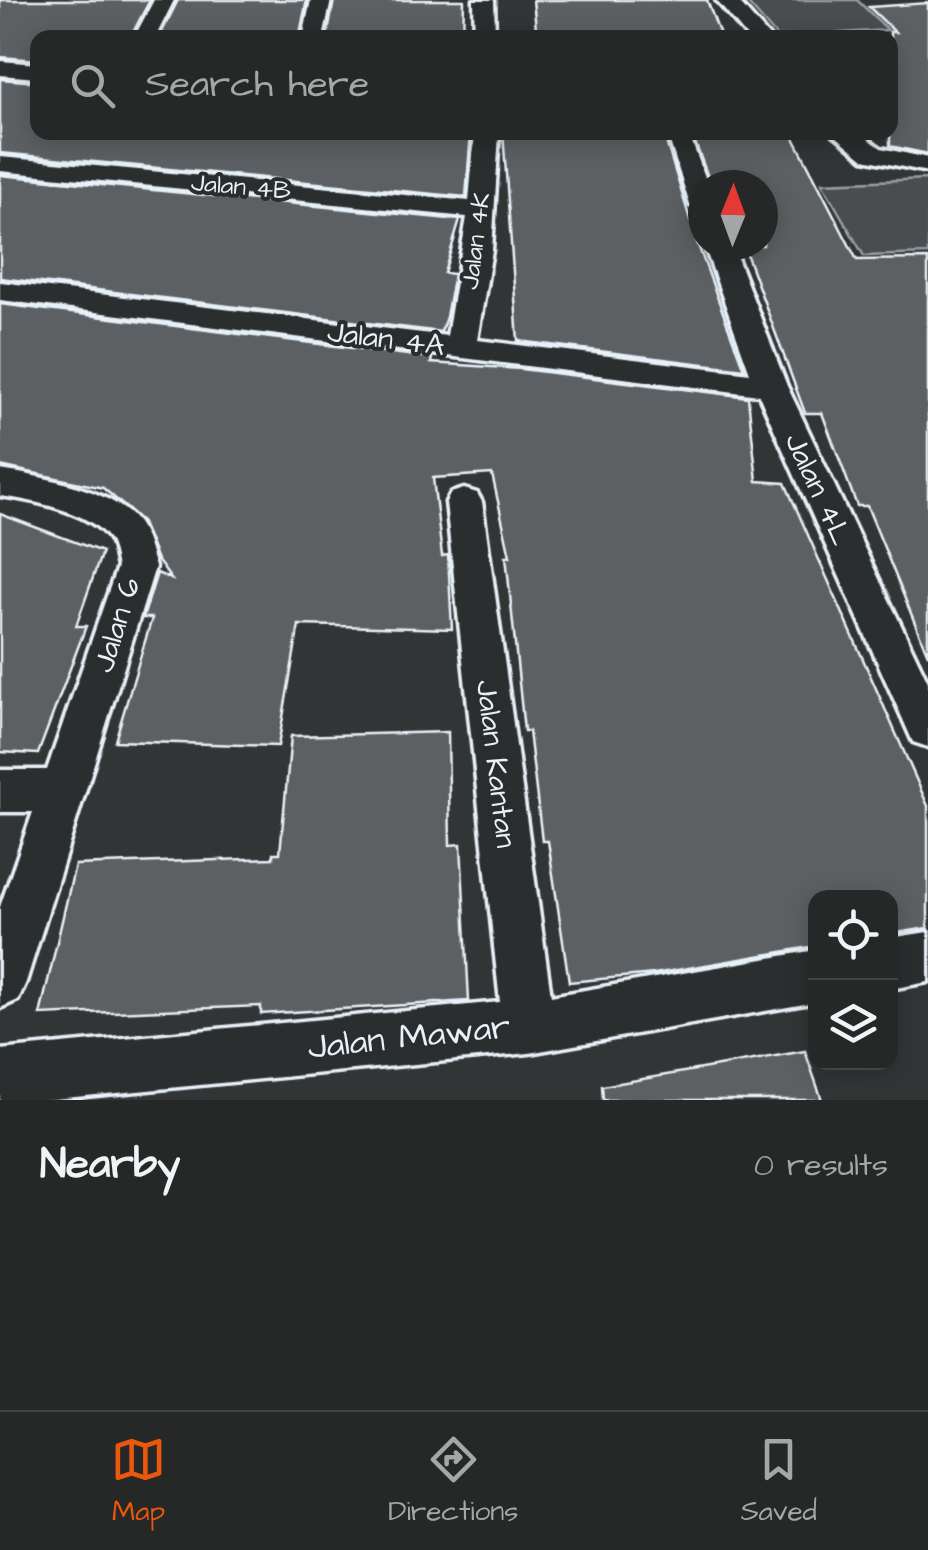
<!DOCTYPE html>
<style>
:root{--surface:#262828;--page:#323434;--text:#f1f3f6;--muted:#a4a6a8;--line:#424445;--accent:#ea580c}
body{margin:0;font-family:"Architects Daughter",sans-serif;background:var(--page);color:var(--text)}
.controls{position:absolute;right:30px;bottom:30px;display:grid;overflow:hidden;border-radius:20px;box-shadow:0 5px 25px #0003}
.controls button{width:90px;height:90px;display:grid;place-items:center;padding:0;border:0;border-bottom:2px solid var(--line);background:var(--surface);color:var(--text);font:50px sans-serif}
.compass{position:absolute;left:688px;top:170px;width:90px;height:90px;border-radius:50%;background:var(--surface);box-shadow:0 5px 25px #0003;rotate:1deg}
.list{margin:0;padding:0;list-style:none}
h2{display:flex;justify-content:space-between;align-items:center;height:130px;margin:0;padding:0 40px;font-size:42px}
h2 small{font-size:32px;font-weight:400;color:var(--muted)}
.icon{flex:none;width:55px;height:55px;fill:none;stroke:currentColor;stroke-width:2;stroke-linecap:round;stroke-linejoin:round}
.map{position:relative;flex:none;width:928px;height:1100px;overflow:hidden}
.search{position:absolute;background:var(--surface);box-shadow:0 5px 25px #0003;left:30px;right:30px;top:30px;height:110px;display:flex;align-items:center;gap:25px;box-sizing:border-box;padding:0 35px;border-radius:20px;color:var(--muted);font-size:38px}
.sheet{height:310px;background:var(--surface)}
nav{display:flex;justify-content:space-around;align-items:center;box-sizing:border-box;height:140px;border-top:2px solid var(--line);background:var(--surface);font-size:28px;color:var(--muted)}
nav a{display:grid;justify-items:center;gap:5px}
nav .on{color:var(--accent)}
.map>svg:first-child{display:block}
.green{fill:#494d4f;stroke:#989fa4;stroke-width:2.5}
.building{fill:#5c6063;stroke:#e8f1f8;stroke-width:2.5}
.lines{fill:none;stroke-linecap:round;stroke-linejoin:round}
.minor-casing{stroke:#e8f1f8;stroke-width:7}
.minor{fill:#2a2d2e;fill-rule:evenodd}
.labels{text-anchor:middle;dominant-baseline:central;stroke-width:8;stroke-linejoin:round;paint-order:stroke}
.far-street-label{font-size:25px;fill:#e8f1f8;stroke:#2a2d2e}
.street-label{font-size:30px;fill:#e8f1f8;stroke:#2a2d2e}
.near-street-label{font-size:35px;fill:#e8f1f8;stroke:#2a2d2e}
</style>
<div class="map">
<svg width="928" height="1100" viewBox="0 0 928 1100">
<rect width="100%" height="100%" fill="#323536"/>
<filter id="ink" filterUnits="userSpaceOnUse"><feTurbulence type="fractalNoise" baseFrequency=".01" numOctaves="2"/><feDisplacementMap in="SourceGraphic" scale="20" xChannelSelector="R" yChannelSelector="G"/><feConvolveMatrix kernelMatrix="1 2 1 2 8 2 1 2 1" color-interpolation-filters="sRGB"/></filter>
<g filter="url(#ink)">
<!-- green -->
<g class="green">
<path d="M745 0H857L888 30 777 37Z"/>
<path d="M928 179V254L864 256 822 183Z"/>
</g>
<!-- building -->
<g class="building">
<path d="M0 0H150L130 38H38V60L0 57Z"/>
<path d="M178 0H307L299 38H159Z"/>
<path d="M334 0H464L463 38H327Z"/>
<path d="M533 0H707L721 38H537Z"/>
<path d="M928 3V154L890 146V32H895L869 7Z"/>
<path d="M0 79 38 82V132H471L466 197 0 153Z"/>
<path d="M503 132H663L698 245 744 369 518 341Z"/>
<path d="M691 132H791L857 260 928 259V655L867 506H857L822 413H805L743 245H763V185H711Z"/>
<path d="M0 175 460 220 444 273 454 274 446 317 441 332 0 278Z"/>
<path d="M0 304 432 358 431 363 521 369 748 397 757 481 785 483 928 806V928L890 934V898H816V946L654 974 569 982 548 841H542L529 731H524L506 556H510L492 474 433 478 442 556 448 555 452 629 299 625 278 746 115 741 152 618H143L157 573 171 579 157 560 141 521 103 488 0 466Z"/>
<path d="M0 514 102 552 76 626H86L38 754 0 752Z"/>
<path d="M448 732 450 845 461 844 469 1001 261 1014V1006L40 1015 75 865 273 858V853H280L291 736Z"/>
<path d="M805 1051 822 1100H603L602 1086Z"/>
</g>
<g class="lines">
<defs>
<g id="minor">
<path d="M154 0H174L155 38H134Z"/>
<path d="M311 0H331L323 38H303Z"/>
<path d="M474 0H494L495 38H475Z"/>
<path d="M716 0H737L770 38H748Z"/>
<path d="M0 61 38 64V78L0 75Z"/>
<path d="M475 132H499L492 250 477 340 750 373 704 245H732L787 386 928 682V747L913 742 759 395 0 300V282L447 336 467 217 0 171V157L469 201Z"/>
<path d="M667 132 689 135 708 185H703V213L690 205Z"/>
<path d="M831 132H859L881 148 928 158V172L864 159Z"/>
<path d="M0 470C39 476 114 489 138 523 147 536 150 552 155 567L26 982 18 1000 0 1008V907L33 812H0V770H47L117 567C115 559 114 550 111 543 97 512 30 500 0 496Z"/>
<path d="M464 489 477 493 482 502 551 996 816 950V1002L529 1053 44 1100H0V1050L500 1002 446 502 451 493Z"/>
<path d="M928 932V982L890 989V938Z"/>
</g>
</defs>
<!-- minor casing -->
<use href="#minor" class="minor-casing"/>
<!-- minor -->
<use href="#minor" class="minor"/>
</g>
</g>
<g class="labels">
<!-- far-street labels -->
<g class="far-street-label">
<text transform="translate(241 187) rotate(5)">Jalan 4B</text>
<text transform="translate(476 241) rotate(-83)">Jalan 4K</text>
</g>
<!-- street labels -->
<g class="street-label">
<text transform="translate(386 339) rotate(7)">Jalan 4A</text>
<text transform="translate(818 489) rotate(65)">Jalan 4L</text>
<text transform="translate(117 625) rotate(-73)">Jalan 6</text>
<text transform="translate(496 764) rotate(83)">Jalan Kantan</text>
</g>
<!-- near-street labels -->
<g class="near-street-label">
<text transform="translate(409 1037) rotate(-6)">Jalan Mawar</text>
</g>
</g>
</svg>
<div class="controls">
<button><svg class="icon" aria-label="locate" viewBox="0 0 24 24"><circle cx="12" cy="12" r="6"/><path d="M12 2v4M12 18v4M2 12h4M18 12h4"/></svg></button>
<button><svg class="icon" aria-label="layers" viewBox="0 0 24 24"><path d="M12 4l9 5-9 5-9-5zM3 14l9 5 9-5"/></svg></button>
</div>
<svg class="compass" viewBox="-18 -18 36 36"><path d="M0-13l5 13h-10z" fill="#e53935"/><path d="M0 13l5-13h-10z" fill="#a4a6a8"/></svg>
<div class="search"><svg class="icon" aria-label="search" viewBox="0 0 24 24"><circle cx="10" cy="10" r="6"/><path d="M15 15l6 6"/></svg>Search here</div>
</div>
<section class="sheet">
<h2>Nearby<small>0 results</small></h2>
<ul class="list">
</ul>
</section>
<nav>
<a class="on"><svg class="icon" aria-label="map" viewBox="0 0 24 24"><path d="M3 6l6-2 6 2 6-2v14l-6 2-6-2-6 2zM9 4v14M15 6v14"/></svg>Map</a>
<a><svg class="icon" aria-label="directions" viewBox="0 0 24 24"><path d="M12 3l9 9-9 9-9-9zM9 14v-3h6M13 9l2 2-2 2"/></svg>Directions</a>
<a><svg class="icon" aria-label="saved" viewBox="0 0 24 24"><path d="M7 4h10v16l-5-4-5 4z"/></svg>Saved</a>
</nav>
